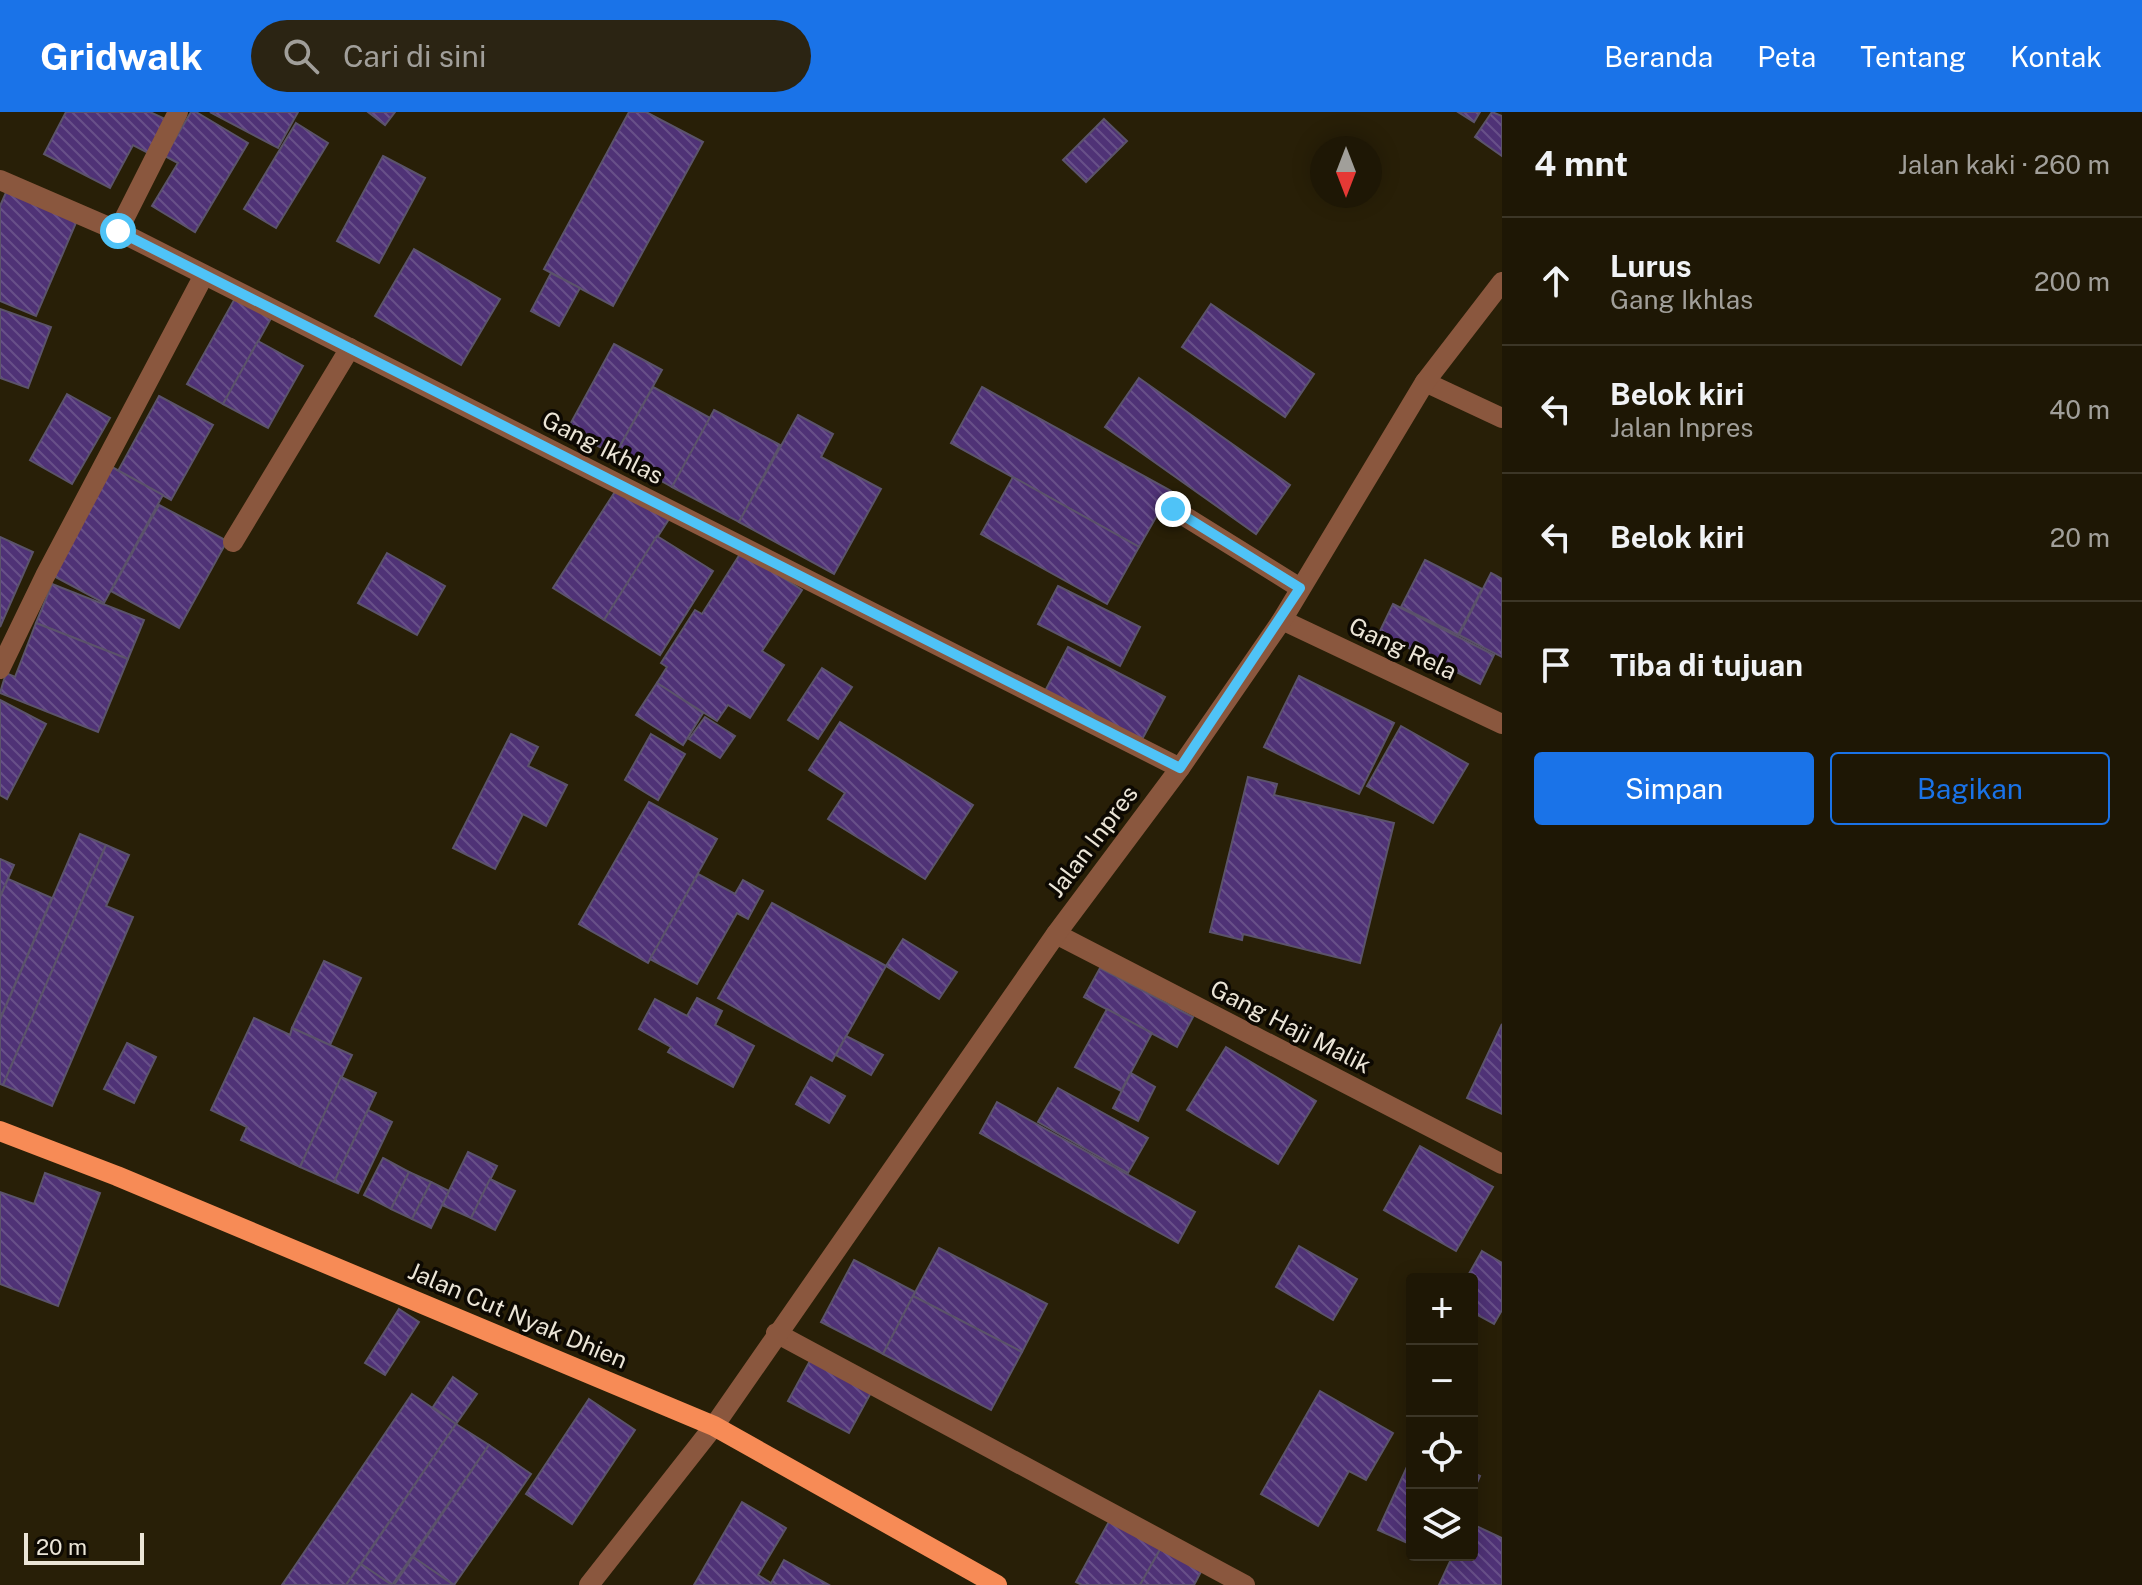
<!DOCTYPE html>
<html lang="id">
<meta charset="utf-8">
<style>
:root{--surface:#1e1705;--page:#2b2413;--text:#f1f3f6;--muted:#a19f9a;--line:#3c3627;--accent:#1a73e8}
body{margin:0;font-family:"Public Sans",sans-serif;background:var(--page);color:var(--text)}
.controls{position:absolute;right:24px;bottom:24px;display:grid;overflow:hidden;border-radius:8px;box-shadow:0 4px 20px #0003}
.controls button{width:72px;height:72px;display:grid;place-items:center;padding:0;border:0;border-bottom:2px solid var(--line);background:var(--surface);color:var(--text);font:40px sans-serif}
.compass{position:absolute;left:1310px;top:24px;width:72px;height:72px;border-radius:50%;background:var(--surface);box-shadow:0 4px 20px #0003;rotate:180deg}
.scale{position:absolute;left:24px;bottom:20px;width:120px;box-sizing:border-box;padding-left:8px;border:4px solid #ebe5d7;border-top:0;font-size:22px;line-height:28px;white-space:nowrap;color:#ebe5d7;-webkit-text-stroke:6px #0d0902;paint-order:stroke}
.stop{position:absolute;width:24px;height:24px;margin:-18px;border:6px solid #4fc3f7;border-radius:50%;background:#fff}
.stop.end{background:#4fc3f7;border-color:#fff;box-shadow:0 2px 8px #0008}
.list{margin:0;padding:0;list-style:none}
h2{display:flex;justify-content:space-between;align-items:center;height:104px;margin:0;padding:0 32px;font-size:34px}
h2 small{font-size:26px;font-weight:400;color:var(--muted)}
.list li{display:grid;grid-template-columns:52px 1fr auto;gap:24px;align-items:center;box-sizing:border-box;height:128px;padding:0 32px;border-top:2px solid var(--line)}
.list b{display:block;font-size:30px;white-space:nowrap}
.list p{margin:0;font-size:26px;white-space:nowrap;color:var(--muted)}
.list em{font-size:26px;font-style:normal;color:var(--muted)}
.actions{display:flex;gap:16px;padding:24px 32px}
.actions a{flex:1;padding:18px 0;border:2px solid var(--accent);border-radius:8px;text-align:center;font-size:28px;color:var(--accent)}
.actions .main{background:var(--accent);color:#fff}
.icon{flex:none;width:44px;height:44px;fill:none;stroke:currentColor;stroke-width:2;stroke-linecap:round;stroke-linejoin:round}
.map{position:relative;flex:none;width:1502px;height:1473px;overflow:hidden}
header{display:flex;align-items:center;gap:48px;box-sizing:border-box;height:112px;padding:0 40px;background:var(--accent);color:#fff}
header strong{font-size:38px}
nav{display:flex;gap:44px;margin-inline-start:auto;font-size:28px}
.search{width:560px;height:72px;background:var(--page);display:flex;align-items:center;gap:20px;box-sizing:border-box;padding:0 28px;border-radius:44px;color:var(--muted);font-size:30px}
main{display:flex}
aside{flex:1;background:var(--surface)}
.map>svg:first-child{display:block}
.building{fill:url(#building-back-hatch);stroke:#5b536b;stroke-width:2}
.lines{fill:none;stroke-linecap:round;stroke-linejoin:round}
.minor{stroke:#8a573e;stroke-width:20}
.major{stroke:#f78b56;stroke-width:20}
.route{stroke:#4fc3f7;stroke-width:10}
.labels{text-anchor:middle;dominant-baseline:central;stroke-width:7;stroke-linejoin:round;paint-order:stroke}
.street-label{font-size:24px;fill:#ebe5d7;stroke:#0d0902}
</style>
<header>
<strong>Gridwalk</strong>
<div class="search"><svg class="icon" aria-label="search" viewBox="0 0 24 24"><circle cx="10" cy="10" r="6"/><path d="M15 15l6 6"/></svg>Cari di sini</div>
<nav><a>Beranda</a><a>Peta</a><a>Tentang</a><a>Kontak</a></nav>
</header>
<main>
<div class="map">
<svg width="1502" height="1473" viewBox="0 0 1502 1473">
<defs>
<pattern id="building-back-hatch" width="6" height="6" patternUnits="userSpaceOnUse" patternTransform="scale(2)"><rect width="6" height="6" fill="#4f3276"/><path d="M-1 5l2 2M0 0l6 6M5-1l2 2" fill="none" stroke="#685089"/></pattern>
</defs>
<rect width="100%" height="100%" fill="#281f07"/>
<!-- building -->
<g class="building">
<path d="M66 0H150L165 7 148 41 133 33 110 76 44 42Z"/>
<path d="M191 0H196L248 31 195 120 152 94 178 51 165 44Z"/>
<path d="M210 0H298L278 36Z"/>
<path d="M368 0H395L385 13Z"/>
<path d="M629 0H646L703 30 613 194 544 157Z"/>
<path d="M1458 0H1480L1474 10Z"/>
<path d="M1492 0 1502 4V44L1475 25Z"/>
<path d="M1104 7 1127 29 1086 70 1063 48Z"/>
<path d="M296 11 328 31 276 116 244 97Z"/>
<path d="M383 44 425 66 379 151 337 129Z"/>
<path d="M8 76 78 106 36 204 0 189V94Z"/>
<path d="M414 137 500 187 461 253 375 204Z"/>
<path d="M551 161 580 176 559 214 531 199Z"/>
<path d="M238 181 274 201 223 292 187 272Z"/>
<path d="M1211 192 1314 262 1285 305 1182 235Z"/>
<path d="M0 197 51 215 28 276 0 266Z"/>
<path d="M258 229 303 254 268 316 223 292Z"/>
<path d="M614 232 662 258 615 343 567 318Z"/>
<path d="M1139 266 1290 373 1256 422 1105 315Z"/>
<path d="M653 275 710 306 672 375 615 343Z"/>
<path d="M982 275 1171 379 1139 435 951 331Z"/>
<path d="M67 282 110 306 72 372 30 348Z"/>
<path d="M159 284 213 313 171 388 118 359Z"/>
<path d="M714 298 780 333 739 410 672 375Z"/>
<path d="M798 303 833 322 821 345 881 377 834 462 739 410Z"/>
<path d="M110 354 163 383 104 491 50 462Z"/>
<path d="M1013 365 1139 435 1107 492 981 422Z"/>
<path d="M618 375 669 407 604 508 553 476Z"/>
<path d="M159 393 227 429 179 516 111 479Z"/>
<path d="M657 424 713 459 660 543 604 508Z"/>
<path d="M0 425 33 440 0 515Z"/>
<path d="M742 439 802 478 762 539 784 553 750 606 728 593 717 609 657 571 667 555 661 551 695 498 702 502Z"/>
<path d="M387 441 445 474 417 523 358 491Z"/>
<path d="M1425 448 1482 477 1458 523 1401 495Z"/>
<path d="M1491 461 1502 467V545L1459 523Z"/>
<path d="M52 472 144 508 128 547 36 511Z"/>
<path d="M1058 474 1140 515 1120 554 1038 512Z"/>
<path d="M1393 492 1494 543 1480 572 1379 521Z"/>
<path d="M36 511 128 547 98 620 0 581 6 561 15 565Z"/>
<path d="M1068 535 1165 585 1139 633 1043 583Z"/>
<path d="M822 556 852 575 818 627 788 608Z"/>
<path d="M1299 564 1394 611 1359 682 1264 635Z"/>
<path d="M657 571 703 601 683 633 636 603Z"/>
<path d="M0 588 46 612 7 687 0 683Z"/>
<path d="M705 605 735 624 720 646 689 627Z"/>
<path d="M840 610 973 693 925 767 828 707 845 681 809 658Z"/>
<path d="M1401 614 1468 652 1433 711 1367 674Z"/>
<path d="M511 622 538 635 528 654 567 673 546 714 523 702 495 757 453 736Z"/>
<path d="M651 622 685 642 658 688 625 668Z"/>
<path d="M1248 665 1277 672 1274 683 1394 711 1360 851 1243 822 1242 828 1210 820Z"/>
<path d="M649 690 717 727 648 851 579 812Z"/>
<path d="M80 722 106 733 3 973 0 972V908Z"/>
<path d="M106 733 129 743 106 794 133 805 52 994 3 973Z"/>
<path d="M0 747 14 753 0 785Z"/>
<path d="M698 762 735 782 743 768 763 779 748 807 737 801 697 872 650 847Z"/>
<path d="M8 767 52 786 0 907V785Z"/>
<path d="M772 791 886 854 832 949 718 886Z"/>
<path d="M903 827 957 860 939 887 886 854Z"/>
<path d="M324 849 361 866 330 933 292 916Z"/>
<path d="M1100 856 1193 905 1177 935 1084 885Z"/>
<path d="M697 886 722 899 715 913 754 934 733 975 668 940 671 935 639 917 655 887 687 904Z"/>
<path d="M1107 897 1152 921 1121 979 1075 955Z"/>
<path d="M254 906 290 923 292 916 352 943 300 1055 241 1028 247 1015 211 998Z"/>
<path d="M1502 912V1002L1467 986Z"/>
<path d="M846 924 883 943 871 963 836 943Z"/>
<path d="M127 931 156 945 134 991 104 977Z"/>
<path d="M1226 935 1316 989 1278 1052 1187 998Z"/>
<path d="M1131 961 1155 975 1138 1009 1113 996Z"/>
<path d="M341 965 376 981 334 1070 300 1055Z"/>
<path d="M811 965 845 984 829 1011 796 992Z"/>
<path d="M1058 976 1148 1026 1128 1061 1038 1010Z"/>
<path d="M997 990 1195 1100 1178 1131 980 1021Z"/>
<path d="M368 998 392 1010 358 1081 334 1070Z"/>
<path d="M1420 1034 1493 1075 1456 1139 1384 1098Z"/>
<path d="M468 1040 497 1054 471 1106 442 1093Z"/>
<path d="M383 1046 409 1060 391 1097 364 1083Z"/>
<path d="M409 1060 431 1070 412 1107 391 1097Z"/>
<path d="M45 1061 100 1081 58 1194 0 1172V1080L34 1092Z"/>
<path d="M490 1067 515 1079 495 1118 471 1106Z"/>
<path d="M431 1070 449 1079 431 1116 412 1107Z"/>
<path d="M1299 1134 1357 1167 1333 1208 1276 1175Z"/>
<path d="M939 1136 1047 1192 1022 1240 913 1184Z"/>
<path d="M1482 1139 1502 1151V1198L1494 1212 1472 1200V1167H1466Z"/>
<path d="M854 1148 915 1180 883 1242 821 1210Z"/>
<path d="M913 1184 1022 1240 991 1298 883 1242Z"/>
<path d="M399 1197 419 1210 385 1263 365 1251Z"/>
<path d="M812 1245 873 1277 849 1321 788 1289Z"/>
<path d="M453 1265 477 1282 456 1312 433 1295Z"/>
<path d="M1320 1279 1393 1321 1366 1368 1349 1359 1318 1414 1261 1382Z"/>
<path d="M412 1282 456 1312 346 1473H282Z"/>
<path d="M589 1287 635 1318 572 1412 526 1382Z"/>
<path d="M456 1312 489 1333 392 1473 361 1452Z"/>
<path d="M489 1333 531 1362 454 1473 413 1445Z"/>
<path d="M1412 1344V1433L1378 1418Z"/>
<path d="M1472 1360 1480 1364 1472 1382Z"/>
<path d="M742 1390 786 1416 758 1463 771 1471 770 1473H694Z"/>
<path d="M1111 1406 1162 1434 1140 1473H1082L1076 1470Z"/>
<path d="M1472 1412 1502 1426V1473H1439L1453 1443H1472Z"/>
<path d="M1162 1434 1203 1456 1194 1473H1140Z"/>
<path d="M413 1445 454 1473H394Z"/>
<path d="M784 1448 829 1473H770Z"/>
<path d="M361 1452 392 1473H346Z"/>
</g>
<g class="lines">
<!-- minor -->
<g class="minor">
<path d="M0 68 118 119 1180 656"/>
<path d="M118 119 178 0"/>
<path d="M1425 270 1502 306"/>
<path d="M1173 397 1300 476"/>
<path d="M233 430 350 236"/>
<path d="M1282 508 1502 612"/>
<path d="M0 557 45 464 204 163"/>
<path d="M1056 822 1502 1052"/>
<path d="M776 1221 1245 1473"/>
<path d="M589 1473 714 1314 1056 822 1180 656 1282 508 1425 270 1502 170"/>
</g>
<!-- major -->
<path class="major" d="M0 1019 117 1064 714 1314 997 1473"/>
</g>
<g class="lines">
<!-- route -->
<path class="route" d="M118 119 1180 656 1300 476 1173 397"/>
</g>
<g class="labels">
<!-- street labels -->
<g class="street-label">
<text transform="translate(603 335) rotate(27)">Gang Ikhlas</text>
<text transform="translate(1403 536) rotate(25)">Gang Rela</text>
<text transform="translate(1092 729) rotate(-53)">Jalan Inpres</text>
<text transform="translate(1291 914) rotate(27)">Gang Haji Malik</text>
<text transform="translate(518 1203) rotate(23)">Jalan Cut Nyak Dhien</text>
</g>
</g>
</svg>
<div class="controls">
<button>+</button>
<button>−</button>
<button><svg class="icon" aria-label="locate" viewBox="0 0 24 24"><circle cx="12" cy="12" r="6"/><path d="M12 2v4M12 18v4M2 12h4M18 12h4"/></svg></button>
<button><svg class="icon" aria-label="layers" viewBox="0 0 24 24"><path d="M12 4l9 5-9 5-9-5zM3 14l9 5 9-5"/></svg></button>
</div>
<svg class="compass" viewBox="-18 -18 36 36"><path d="M0-13l5 13h-10z" fill="#e53935"/><path d="M0 13l5-13h-10z" fill="#a19f9a"/></svg>
<div class="scale">20 m</div>
<div class="stop" style="left:118px;top:119px"></div>
<div class="stop end" style="left:1173px;top:397px"></div>
</div>
<aside>
<h2>4 mnt<small>Jalan kaki · 260 m</small></h2>
<ul class="list">
<li><svg class="icon" aria-label="ahead" viewBox="0 0 24 24"><path d="M12 20V5M6 11l6-6 6 6"/></svg><div><b>Lurus</b><p>Gang Ikhlas</p></div><em>200 m</em></li>
<li><svg class="icon" aria-label="left" viewBox="0 0 24 24"><path d="M17 20v-9H6M10 6l-5 5 5 5"/></svg><div><b>Belok kiri</b><p>Jalan Inpres</p></div><em>40 m</em></li>
<li><svg class="icon" aria-label="left" viewBox="0 0 24 24"><path d="M17 20v-9H6M10 6l-5 5 5 5"/></svg><div><b>Belok kiri</b></div><em>20 m</em></li>
<li><svg class="icon" aria-label="arrive" viewBox="0 0 24 24"><path d="M6 21V4h12l-3 4 3 4H6"/></svg><div><b>Tiba di tujuan</b></div></li>
</ul>
<div class="actions"><a class="main">Simpan</a><a>Bagikan</a></div>
</aside>
</main>
